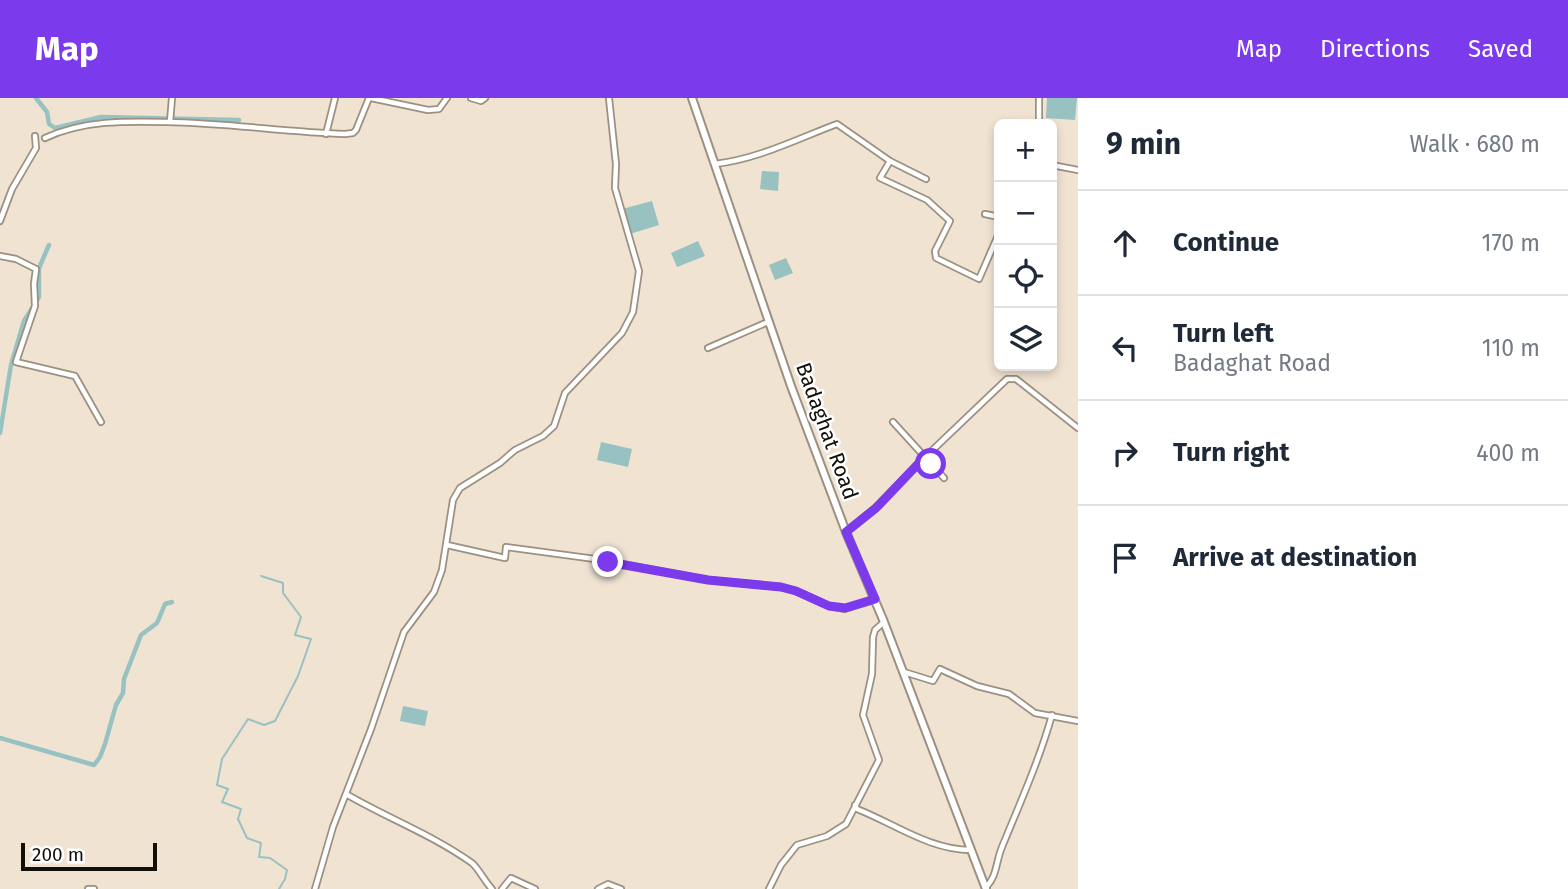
<!DOCTYPE html>
<meta charset="utf-8">
<style>
:root{--surface:#fff;--page:#f2f2f3;--text:#1f2937;--muted:#747a83;--line:#e0e1e3;--accent:#7c3aed}
body{margin:0;font-family:"Fira Sans",sans-serif;background:var(--page);color:var(--text)}
.controls{position:absolute;right:21px;top:21px;display:grid;overflow:hidden;border-radius:10px;box-shadow:0 4px 10px #0003}
.controls button{width:63px;height:63px;display:grid;place-items:center;padding:0;border:0;border-bottom:2px solid var(--line);background:var(--surface);color:var(--text);font:35px sans-serif}
.scale{position:absolute;left:21px;bottom:18px;width:136px;box-sizing:border-box;padding-left:7px;border:4px solid #120e08;border-top:0;font-size:19px;line-height:24px;white-space:nowrap;color:#120e08;-webkit-text-stroke:5px #fff;paint-order:stroke}
.stop{position:absolute;width:21px;height:21px;margin:-16px;border:5px solid #7c3aed;border-radius:50%;background:#fff}
.stop.end{background:#7c3aed;border-color:#fff;box-shadow:0 2px 7px #0008}
.list{margin:0;padding:0;list-style:none}
h2{display:flex;justify-content:space-between;align-items:center;height:91px;margin:0;padding:0 28px;font-size:30px}
h2 small{font-size:23px;font-weight:400;color:var(--muted)}
.list li{display:grid;grid-template-columns:46px 1fr auto;gap:21px;align-items:center;box-sizing:border-box;height:105px;padding:0 28px;border-top:2px solid var(--line)}
.list b{display:block;font-size:26px;white-space:nowrap}
.list p{margin:0;font-size:23px;white-space:nowrap;color:var(--muted)}
.list em{font-size:23px;font-style:normal;color:var(--muted)}
.icon{flex:none;width:38px;height:38px;fill:none;stroke:currentColor;stroke-width:2;stroke-linecap:round;stroke-linejoin:round}
.map{position:relative;flex:none;width:1078px;height:791px;overflow:hidden}
header{display:flex;align-items:center;gap:42px;box-sizing:border-box;height:98px;padding:0 35px;background:var(--accent);color:#fff}
header strong{font-size:33px}
nav{display:flex;gap:38px;margin-inline-start:auto;font-size:24px}
main{display:flex}
aside{flex:1;background:var(--surface)}
.map>svg:first-child{display:block}
.water{fill:#98c1c1}
.lines{fill:none;stroke-linecap:round;stroke-linejoin:round}
.stream{stroke:#98c1c1;stroke-width:2}
.canal{stroke:#98c1c1;stroke-width:4.5}
.street-casing{stroke:#9c9080;stroke-width:8}
.secondary-casing{stroke:#9c9080;stroke-width:10}
.street{stroke:#fff;stroke-width:4.5}
.secondary{stroke:#fff;stroke-width:6}
.route{stroke:#7c3aed;stroke-width:9}
.labels{text-anchor:middle;dominant-baseline:central;stroke-width:5;stroke-linejoin:round;paint-order:stroke}
.street-label{font-size:21px;fill:#120e08;stroke:#fff}
</style>
<header>
<strong>Map</strong>
<nav><a>Map</a><a>Directions</a><a>Saved</a></nav>
</header>
<main>
<div class="map">
<svg width="1078" height="791" viewBox="0 0 1078 791">
<rect width="100%" height="100%" fill="#f1e3d2"/>
<!-- water -->
<g class="water">
<path d="M1047 0H1077L1075 22 1046 20Z"/>
<path d="M762 73 779 74 778 93 760 91Z"/>
<path d="M652 103 659 127 630 136 622 111Z"/>
<path d="M698 143 705 158 677 169 671 155Z"/>
<path d="M786 160 793 175 775 182 769 167Z"/>
<path d="M601 344 632 351 628 369 597 362Z"/>
<path d="M403 608 428 613 425 628 400 623Z"/>
</g>
<g class="lines">
<!-- stream -->
<path class="stream" d="M261 478 283 485V495L301 519 295 537 311 541 298 578 275 623 264 627 248 621 222 661 217 687 228 691 222 704 241 711 238 721 247 740 261 745 259 759 270 760 287 772 285 781 279 791"/>
<!-- canal -->
<g class="canal">
<path d="M36 0 47 14 49 26 55 30 101 19 239 22"/>
<path d="M0 335 11 267 24 223 39 199V170L49 147"/>
<path d="M0 640 94 667 100 659 105 646 116 607 123 595 124 581 141 537 157 525 165 506 172 504"/>
</g>
<defs>
<g id="street">
<path d="M371 0 428 12 439 11 447 0"/>
<path d="M471 0 481 3 485 0"/>
<path d="M1039 0V26"/>
<path d="M170 24 172 0"/>
<path d="M326 36 335 0"/>
<path d="M45 40C84 22 125 23 167 24 227 25 286 34 345 36L353 35 356 32 369 0"/>
<path d="M890 63 880 80 927 102 950 123 935 153 936 160 979 181 999 135"/>
<path d="M715 66C758 61 797 41 837 26L890 63 926 81"/>
<path d="M1052 67 1078 72"/>
<path d="M985 116 999 119"/>
<path d="M0 123 12 91 36 50 35 38"/>
<path d="M0 158 16 161 36 171 34 186 35 208 16 264 75 278 101 324"/>
<path d="M708 250 768 224"/>
<path d="M893 324 944 380"/>
<path d="M846 434 875 410 919 365 1007 281H1016L1078 330"/>
<path d="M447 447 505 460 506 449 595 461 708 482 781 489 796 493 829 508 845 511 874 502"/>
<path d="M904 574 933 583 940 571 977 588 1009 596 1035 615 1078 623"/>
<path d="M346 696C387 720 433 737 472 765 479 771 485 784 492 791"/>
<path d="M855 707 857 711C895 726 930 752 971 752"/>
<path d="M986 789C997 779 996 763 1002 749 1020 705 1039 663 1052 617"/>
<path d="M88 791H94"/>
<path d="M315 791 333 729 371 631 404 534 434 494 442 472 453 402 460 390 500 365 515 352 543 338 554 328 565 295 622 235 633 214 639 173 615 90 616 66 609 0"/>
<path d="M502 791 511 780 535 791"/>
<path d="M598 791 608 786 621 791"/>
<path d="M769 791 781 767 797 747 827 738 846 726 879 662 863 617 872 576 873 539 875 532 884 524"/>
</g>
<path id="secondary" d="M692 0 791 288 846 434 884 524 986 791"/>
</defs>
<!-- street casing -->
<use href="#street" class="street-casing"/>
<!-- secondary casing -->
<use href="#secondary" class="secondary-casing"/>
<!-- street -->
<use href="#street" class="street"/>
<!-- secondary -->
<use href="#secondary" class="secondary"/>
</g>
<g class="lines">
<!-- route -->
<path class="route" d="M608 464 708 482 781 489 796 493 829 508 845 510 875 501 846 434 876 410 919 365 926 360 931 366"/>
</g>
<g class="labels">
<!-- street labels -->
<g class="street-label">
<text transform="translate(827 333) rotate(70)">Badaghat Road</text>
</g>
</g>
</svg>
<div class="controls">
<button>+</button>
<button>−</button>
<button><svg class="icon" aria-label="locate" viewBox="0 0 24 24"><circle cx="12" cy="12" r="6"/><path d="M12 2v4M12 18v4M2 12h4M18 12h4"/></svg></button>
<button><svg class="icon" aria-label="layers" viewBox="0 0 24 24"><path d="M12 4l9 5-9 5-9-5zM3 14l9 5 9-5"/></svg></button>
</div>
<div class="scale">200 m</div>
<div class="stop" style="left:931px;top:366px"></div>
<div class="stop end" style="left:608px;top:464px"></div>
</div>
<aside>
<h2>9 min<small>Walk · 680 m</small></h2>
<ul class="list">
<li><svg class="icon" aria-label="ahead" viewBox="0 0 24 24"><path d="M12 20V5M6 11l6-6 6 6"/></svg><div><b>Continue</b></div><em>170 m</em></li>
<li><svg class="icon" aria-label="left" viewBox="0 0 24 24"><path d="M17 20v-9H6M10 6l-5 5 5 5"/></svg><div><b>Turn left</b><p>Badaghat Road</p></div><em>110 m</em></li>
<li><svg class="icon" aria-label="right" viewBox="0 0 24 24"><path d="M7 20v-9h11M14 6l5 5-5 5"/></svg><div><b>Turn right</b></div><em>400 m</em></li>
<li><svg class="icon" aria-label="arrive" viewBox="0 0 24 24"><path d="M6 21V4h12l-3 4 3 4H6"/></svg><div><b>Arrive at destination</b></div></li>
</ul>
</aside>
</main>
